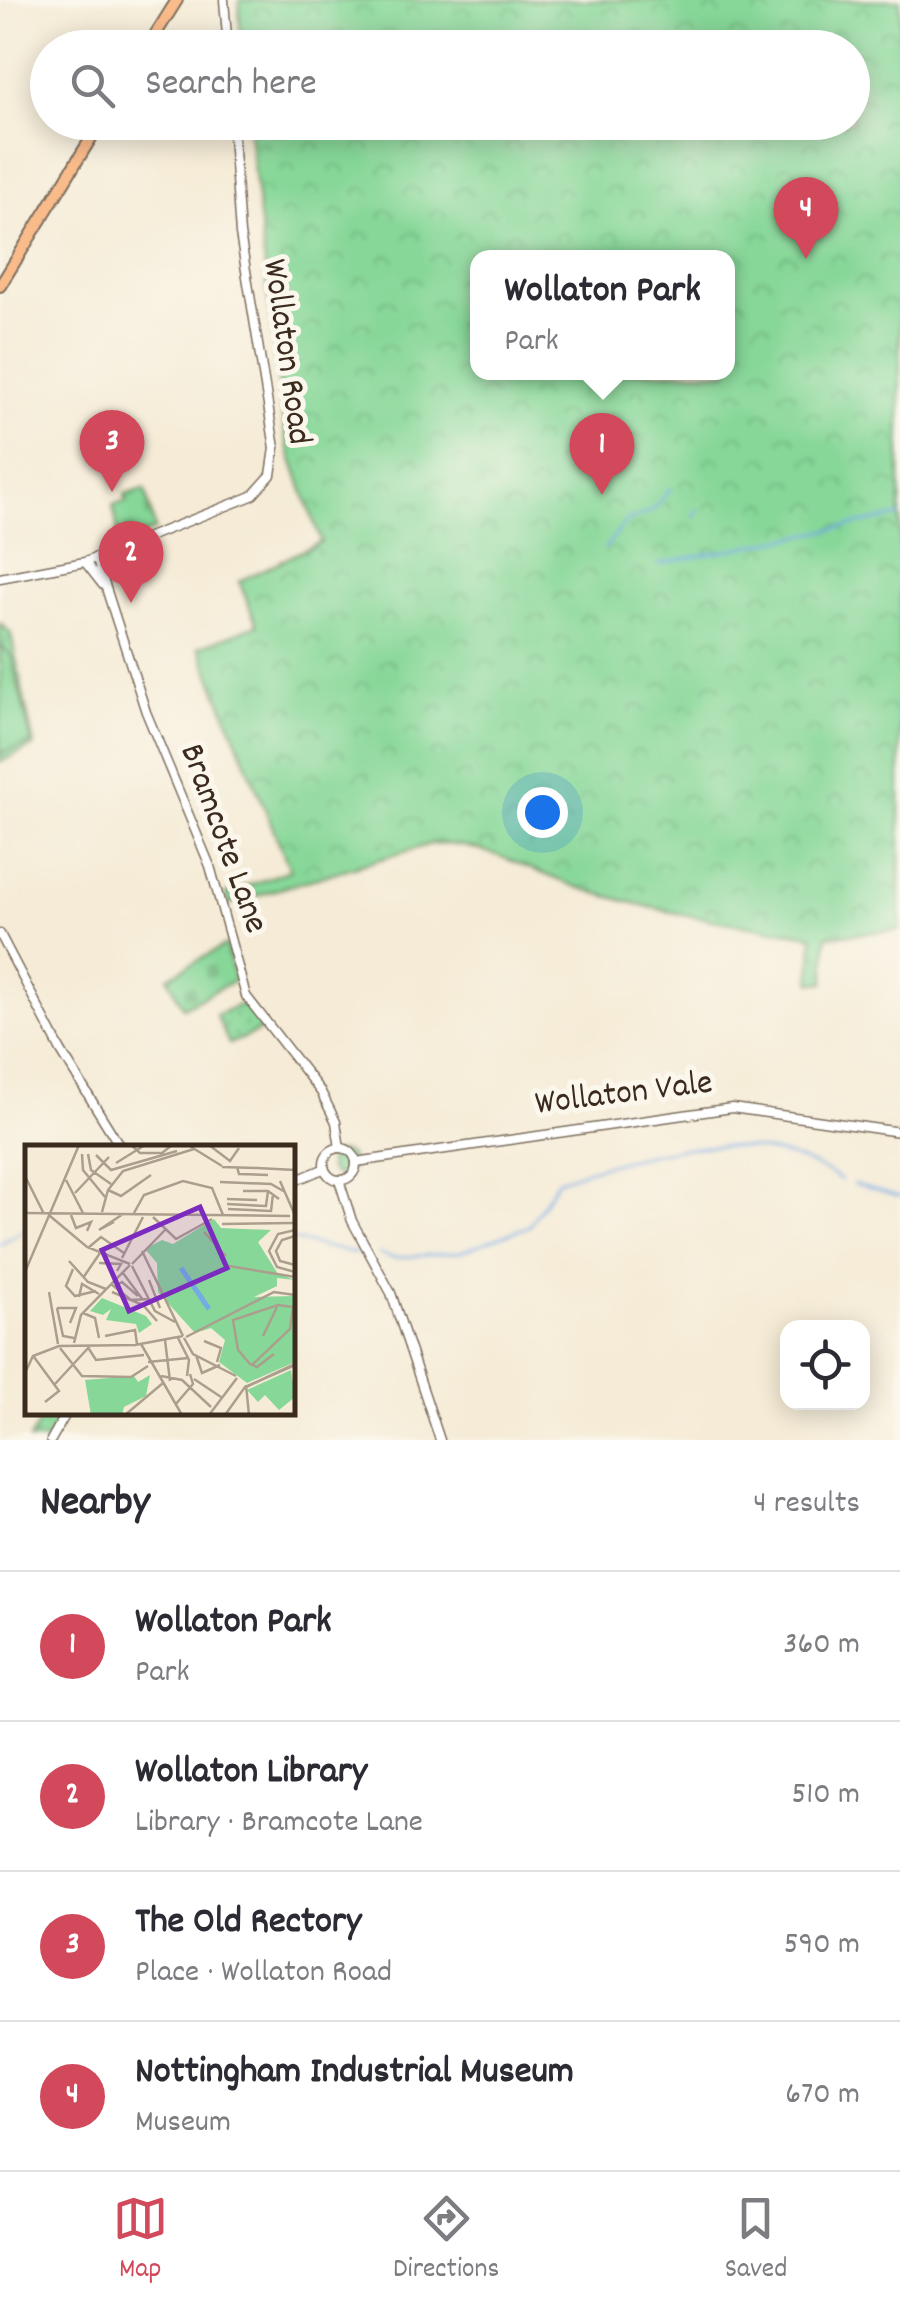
<!DOCTYPE html>
<meta charset="utf-8">
<style>
:root{--surface:#fff;--page:#f2f2f3;--text:#2b2b33;--muted:#7c7c81;--line:#e1e1e2;--accent:#d1495b}
body{margin:0;font-family:Dekko,sans-serif;background:var(--page);color:var(--text)}
.controls{position:absolute;right:30px;bottom:30px;display:grid;overflow:hidden;border-radius:20px;box-shadow:0 5px 25px #0003}
.controls button{width:90px;height:90px;display:grid;place-items:center;padding:0;border:0;border-bottom:2px solid var(--line);background:var(--surface);color:var(--text);font:50px sans-serif}
.you{position:absolute;left:542px;top:812px;width:35px;height:35px;margin:-25px;border:8px solid #fff;border-radius:50%;background:#1a73e8;box-shadow:0 0 0 15px #1a73e833}
.badge{display:grid;place-items:center;width:65px;height:65px;border-radius:50%;background:var(--accent);color:#fff;font-size:32px;font-weight:700}
.pin{position:absolute;translate:-50% -82px;filter:drop-shadow(0 2px 5px #0008)}
.pin::after{content:'';position:absolute;top:52px;width:35px;height:30px;background:inherit;clip-path:polygon(0 0,100% 0,50% 100%)}
.popup{position:absolute;left:470px;top:250px;width:265px;height:130px;box-sizing:border-box;display:grid;place-content:center;border-radius:20px;background:var(--surface);filter:drop-shadow(0 2px 8px #0005);font-size:32px;white-space:nowrap;color:var(--muted)}
.popup b{font-size:38px;color:var(--text)}
.popup::after{content:'';position:absolute;left:50%;top:100%;margin-left:-20px;border:20px solid transparent;border-top-color:var(--surface)}
.list{margin:0;padding:0;list-style:none}
h2{display:flex;justify-content:space-between;align-items:center;height:130px;margin:0;padding:0 40px;font-size:42px}
h2 small{font-size:32px;font-weight:400;color:var(--muted)}
.list li{display:grid;grid-template-columns:65px 1fr auto;gap:30px;align-items:center;box-sizing:border-box;height:150px;padding:0 40px;border-top:2px solid var(--line)}
.list b{display:block;font-size:38px;white-space:nowrap}
.list p{margin:0;font-size:32px;white-space:nowrap;color:var(--muted)}
.list em{font-size:32px;font-style:normal;color:var(--muted)}
.icon{flex:none;width:55px;height:55px;fill:none;stroke:currentColor;stroke-width:2;stroke-linecap:round;stroke-linejoin:round}
.map{position:relative;flex:none;width:900px;height:1440px;overflow:hidden}
.search{position:absolute;background:var(--surface);box-shadow:0 5px 25px #0003;left:30px;right:30px;top:30px;height:110px;display:flex;align-items:center;gap:25px;box-sizing:border-box;padding:0 35px;border-radius:55px;color:var(--muted);font-size:38px}
.sheet{height:730px;background:var(--surface)}
nav{display:flex;justify-content:space-around;align-items:center;box-sizing:border-box;height:140px;border-top:2px solid var(--line);background:var(--surface);font-size:28px;color:var(--muted)}
nav a{display:grid;justify-items:center;gap:5px}
nav .on{color:var(--accent)}
.map>svg:first-child{display:block}
.grass{fill:url(#grass-dots);stroke:#60805b;stroke-width:2.5}
.cemetery{fill:url(#cemetery-stones);stroke:#60805b;stroke-width:2.5}
.park{fill:url(#park-crowns);stroke:#60805b;stroke-width:2.5;fill-rule:evenodd}
.pitch{fill:#86d798;stroke:#60805b;stroke-width:2.5}
.lines{fill:none;stroke-linecap:round;stroke-linejoin:round}
.stream{stroke:#74abe3;stroke-width:2.5}
.tertiary-casing{stroke:#7c6e5e;stroke-width:11}
.primary-casing{stroke:#7c6e5e;stroke-width:14}
.tertiary{stroke:#fff;stroke-width:8}
.primary{stroke:#fabb8b;stroke-width:10}
.labels{text-anchor:middle;dominant-baseline:central;stroke-width:10;stroke-linejoin:round;paint-order:stroke}
.street-label{font-size:35px;fill:#3b2a1e;stroke:#fbf7ec}
.inset-river{fill:none;stroke:#74abe3;stroke-width:5}
.inset-road{fill:none;stroke:#ab9e8c;stroke-width:2.5}
.view{fill:#7b2cbf;fill-opacity:0.15;stroke:#7b2cbf;stroke-width:5}
.inset-edge{fill:none;stroke:#3b2a1e;stroke-width:5}
</style>
<div class="map">
<svg width="900" height="1440" viewBox="0 0 900 1440">
<defs>
<pattern id="grass-dots" width="8" height="8" patternUnits="userSpaceOnUse" patternTransform="scale(2.5)"><rect width="8" height="8" fill="#86d798"/><path d="M2 2h.1M6 6h.1" fill="none" stroke="#75b983" stroke-width="1.8" stroke-linecap="round"/></pattern>
<pattern id="cemetery-stones" width="16" height="16" patternUnits="userSpaceOnUse" patternTransform="scale(2.5)"><rect width="16" height="16" fill="#86d798"/><path d="M2 7V4a2 2 0 0 1 4 0v3zM10 15v-3a2 2 0 0 1 4 0v3z" fill="#75b983"/></pattern>
<pattern id="park-crowns" width="20" height="18" patternUnits="userSpaceOnUse" patternTransform="scale(2.5)"><rect width="20" height="18" fill="#86d798"/><path d="M2 6a3 3 0 1 1 6 0M12 15a3 3 0 1 1 6 0" fill="none" stroke="#75b983"/></pattern>
</defs>
<rect width="100%" height="100%" fill="#fbf7ec"/>
<filter id="ink" filterUnits="userSpaceOnUse"><feTurbulence type="fractalNoise" baseFrequency=".01" numOctaves="2"/><feDisplacementMap in="SourceGraphic" scale="20" xChannelSelector="R" yChannelSelector="G"/><feConvolveMatrix kernelMatrix="1 2 1 2 8 2 1 2 1" color-interpolation-filters="sRGB"/></filter>
<filter id="wash" filterUnits="userSpaceOnUse"><feTurbulence type="fractalNoise" baseFrequency=".0048" numOctaves="4" result="noise"/><feDisplacementMap in="SourceGraphic" scale="40" xChannelSelector="R" yChannelSelector="G"/><feGaussianBlur stdDeviation="2.25" result="paint"/><feColorMatrix in="noise" values="0 0 0 0 0 0 0 0 0 0 0 0 0 0 0 0 0 1.4 0 .05"/><feComposite in="paint" operator="in"/></filter>
<g filter="url(#wash)">
<rect width="100%" height="100%" fill="#f5ebd6"/>
<!-- grass -->
<g class="grass">
<path d="M244 1003 261 1025 259 1031 229 1044 216 1015Z"/>
<circle cx="340" cy="1164" r="12"/>
<path d="M45 1413H62L46 1440H29Z"/>
</g>
<!-- cemetery -->
<g class="cemetery">
<path d="M145 489 155 530 120 543 113 505 126 502 125 494Z"/>
<path d="M226 945 235 980 183 1007 168 977Z"/>
</g>
<!-- park -->
<g class="park">
<path d="M239 0H900V930L827 936 825 983 811 982 813 935C734 925 654 912 577 887 529 871 482 841 431 844L229 904 226 894 290 870 199 647 257 625 239 581 321 542 288 448 282 412 248 123 852 122V48L241 47ZM477 258H727V372H477Z"/>
<path d="M0 623 11 634 34 746 0 762Z"/>
</g>
<!-- pitch -->
<path class="pitch" d="M0 645 11 655 32 743 0 753Z"/>
<g class="lines">
<!-- stream -->
<g class="stream">
<path d="M694 517 698 509"/>
<path d="M608 544 605 548 627 521 652 511 671 488"/>
<path d="M658 564 900 516"/>
<path d="M853 1184 900 1197"/>
<path d="M292 1240 359 1254"/>
<path d="M0 1244 28 1228"/>
<path d="M379 1254 394 1258 460 1252 529 1226 558 1180C649 1149 753 1123 841 1180"/>
</g>
</g>
</g>
<g filter="url(#ink)">
<g class="lines">
<defs>
<g id="tertiary">
<path d="M224 0 228 48"/>
<path d="M96 557 146 712 210 866 246 996 321 1092 336 1122 340 1148"/>
<path d="M85 562 103 585"/>
<path d="M0 578 85 562 252 496 271 475 275 448 240 234 232 122"/>
<path d="M0 934 61 1051 121 1148"/>
<circle cx="340" cy="1164" r="16"/>
<path d="M356 1162 732 1108 900 1132"/>
<path d="M339 1180 352 1221 391 1293 440 1440"/>
<path d="M292 1182 323 1169"/>
<path d="M51 1440 67 1412"/>
</g>
<g id="primary">
<path d="M147 48 177 0"/>
<path d="M0 286 101 122"/>
</g>
</defs>
<!-- tertiary casing -->
<use href="#tertiary" class="tertiary-casing"/>
<!-- primary casing -->
<use href="#primary" class="primary-casing"/>
<!-- tertiary -->
<use href="#tertiary" class="tertiary"/>
<!-- primary -->
<use href="#primary" class="primary"/>
</g>
</g>
<g class="labels">
<!-- street labels -->
<g class="street-label">
<text transform="translate(285 352) rotate(82)">Wollaton Road</text>
<text transform="translate(222 839) rotate(70)">Bramcote Lane</text>
<text transform="translate(624 1095) rotate(-7)">Wollaton Vale</text>
</g>
</g>
<!-- overview -->
<g transform="translate(25 1145)">
<rect width="270" height="270" fill="#f5ebd6"/>
<path d="M125 230 121 251 99 262 97 270H66L60 235 109 231 113 237Z" fill="#86d798"/>
<path d="M189 74 196 83 246 85 233 97 253 129 270 135 252 133V141L229 152 270 151V217L222 238 194 217 200 195 186 183 170 188 133 147 132 118 120 104 137 95 148 99ZM77 153 121 171 127 179 114 188 111 179 81 175 86 164 78 170 65 166ZM266 225 270 252 254 265 240 250 233 257 222 245Z" fill="#86d798"/>
<path class="inset-river" d="M156 123 184 164"/>
<path class="inset-road" d="M106 0 115 8H137L147 0M163 0 197 21M184 0 205 16 214 3M57 9 58 25 80 52M63 9 66 25 86 39M71 10 86 25 152 6M91 18 120 0M197 22 232 23M212 22 214 29 243 30M232 23 270 25M0 31 19 69M41 35 58 68M255 36 269 68M195 37 246 39 260 47M83 45 96 51 126 30M218 46H243L254 54M50 48 84 12M202 54 232 55M202 59 241 61 243 46M203 64 246 66 248 49M77 67 83 45 98 26 169 4M0 68 265 71M109 68 119 50 158 36 187 43 198 70M46 70 51 83 66 77 62 86M25 71 62 102 105 119M128 72 151 94 187 74M89 77 74 85 98 69M197 79 268 78M270 85 253 89 244 106 252 122 270 127M179 87 201 111M270 91 257 95 251 106 255 116 270 120M63 103 76 92 99 108M117 106 158 191M97 113 118 72M44 116 63 137 81 144M74 118 96 119 92 126M107 119 140 85M107 121 130 166 150 177M204 121 270 132M48 124 41 141 50 151 71 146M0 127 54 0M98 128 118 155M58 133 75 108M124 135 135 163M86 139 106 155 124 154M89 142 97 137 113 151M24 147 33 199M87 147 118 160 132 176M54 152 57 139 74 149M32 163 38 191 49 193M32 163H51L45 178M58 168 70 173 74 193M80 191 110 185 112 199M238 191 252 162M161 192 249 147 270 150M153 193 164 215 162 231M159 193 168 209 211 231M140 195 145 236M179 196 196 203 192 217M49 198 56 170 105 120M116 199 157 270M35 203 57 231 106 232 123 221M64 204 71 215 119 210M249 209 232 222 225 219 213 205 208 175 253 160 268 162M171 210 177 228 195 220M9 212 34 246 20 257M123 217 163 213M227 220 265 184 268 162M0 228 8 211 34 201 110 200 158 191M136 231 157 235 186 262M169 234 196 252M30 239 65 201M221 240 224 270M221 242 270 219M150 260 168 239 165 229M100 270 138 238M184 270 212 233M200 270 220 242 270 220"/>
<path class="view" d="M175 62 202 123 104 166 77 105Z"/>
<rect width="270" height="270" class="inset-edge"/>
</g>
</svg>
<div class="controls">
<button><svg class="icon" aria-label="locate" viewBox="0 0 24 24"><circle cx="12" cy="12" r="6"/><path d="M12 2v4M12 18v4M2 12h4M18 12h4"/></svg></button>
</div>
<div class="you"></div>
<div class="pin badge" style="left:602px;top:495px">1</div>
<div class="popup"><b>Wollaton Park</b>Park</div>
<div class="pin badge" style="left:131px;top:603px">2</div>
<div class="pin badge" style="left:112px;top:492px">3</div>
<div class="pin badge" style="left:806px;top:259px">4</div>
<div class="search"><svg class="icon" aria-label="search" viewBox="0 0 24 24"><circle cx="10" cy="10" r="6"/><path d="M15 15l6 6"/></svg>Search here</div>
</div>
<section class="sheet">
<h2>Nearby<small>4 results</small></h2>
<ul class="list">
<li><span class="badge">1</span><div><b>Wollaton Park</b><p>Park</p></div><em>360 m</em></li>
<li><span class="badge">2</span><div><b>Wollaton Library</b><p>Library · Bramcote Lane</p></div><em>510 m</em></li>
<li><span class="badge">3</span><div><b>The Old Rectory</b><p>Place · Wollaton Road</p></div><em>590 m</em></li>
<li><span class="badge">4</span><div><b>Nottingham Industrial Museum</b><p>Museum</p></div><em>670 m</em></li>
</ul>
</section>
<nav>
<a class="on"><svg class="icon" aria-label="map" viewBox="0 0 24 24"><path d="M3 6l6-2 6 2 6-2v14l-6 2-6-2-6 2zM9 4v14M15 6v14"/></svg>Map</a>
<a><svg class="icon" aria-label="directions" viewBox="0 0 24 24"><path d="M12 3l9 9-9 9-9-9zM9 14v-3h6M13 9l2 2-2 2"/></svg>Directions</a>
<a><svg class="icon" aria-label="saved" viewBox="0 0 24 24"><path d="M7 4h10v16l-5-4-5 4z"/></svg>Saved</a>
</nav>
